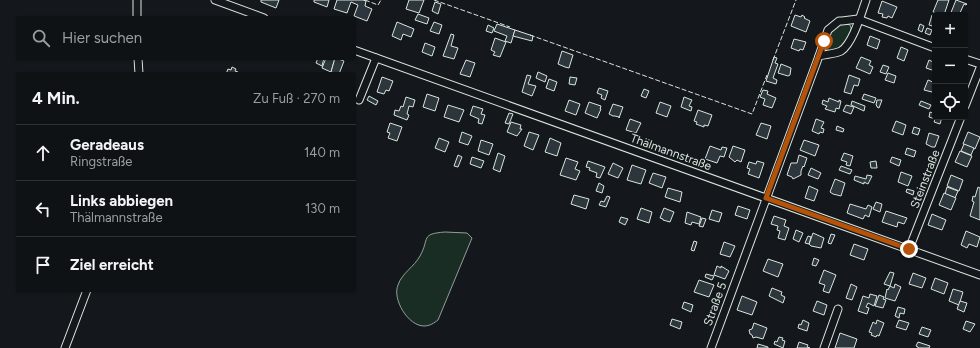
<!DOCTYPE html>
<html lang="de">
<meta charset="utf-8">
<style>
:root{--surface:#0f1215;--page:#181b1e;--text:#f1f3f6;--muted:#9b9ea0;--line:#2f3234}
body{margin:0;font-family:Figtree,sans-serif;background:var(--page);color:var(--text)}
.controls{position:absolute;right:12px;top:12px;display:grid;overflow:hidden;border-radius:4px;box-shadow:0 1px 3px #0004}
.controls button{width:36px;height:36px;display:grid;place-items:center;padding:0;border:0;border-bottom:1px solid var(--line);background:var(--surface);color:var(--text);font:20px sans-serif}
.stop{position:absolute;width:12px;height:12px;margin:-9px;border:3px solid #b45309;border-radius:50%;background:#fff}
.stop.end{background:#b45309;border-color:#fff;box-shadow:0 1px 4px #0008}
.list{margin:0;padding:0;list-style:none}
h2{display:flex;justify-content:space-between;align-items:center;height:52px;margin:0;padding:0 16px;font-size:17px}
h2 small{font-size:13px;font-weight:400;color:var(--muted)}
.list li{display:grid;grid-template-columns:26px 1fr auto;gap:12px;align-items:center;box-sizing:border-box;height:56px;padding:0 16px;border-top:1px solid var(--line)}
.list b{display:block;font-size:15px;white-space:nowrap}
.list p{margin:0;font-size:13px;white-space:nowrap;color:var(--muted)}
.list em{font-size:13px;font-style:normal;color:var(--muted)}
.icon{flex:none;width:22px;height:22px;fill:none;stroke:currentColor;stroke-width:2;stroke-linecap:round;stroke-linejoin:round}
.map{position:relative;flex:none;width:980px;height:348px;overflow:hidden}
.search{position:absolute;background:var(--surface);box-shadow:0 1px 3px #0004;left:16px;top:16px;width:340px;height:44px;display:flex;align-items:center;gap:10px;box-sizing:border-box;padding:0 14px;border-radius:4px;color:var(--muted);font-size:15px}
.panel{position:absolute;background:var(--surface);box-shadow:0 1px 3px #0004;left:16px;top:72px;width:340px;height:220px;border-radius:4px}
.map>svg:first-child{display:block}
.green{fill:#1a2d24;stroke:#939e99}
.building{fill:#2c363c;stroke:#d8e6dc}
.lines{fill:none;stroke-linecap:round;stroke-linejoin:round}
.street-casing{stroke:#d8e6dc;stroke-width:9}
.street{stroke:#14181c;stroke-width:7}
.fence{stroke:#d8e6dc;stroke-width:1;stroke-dasharray:5 2;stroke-linecap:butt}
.route{stroke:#b45309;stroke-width:5}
.labels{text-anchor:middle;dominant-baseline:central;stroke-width:3;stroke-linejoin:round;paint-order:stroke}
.street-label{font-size:12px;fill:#d8e6dc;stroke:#14181c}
</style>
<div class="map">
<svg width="980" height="348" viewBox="0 0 980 348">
<rect width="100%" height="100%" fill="#14181c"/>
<!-- green -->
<g class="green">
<path d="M844 23 850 25 851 28C851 39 841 52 828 51L825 47 831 30Z"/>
<path d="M445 232 467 233 472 238 438 320C434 323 430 326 424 326 408 326 392 299 398 285 402 273 414 267 420 256 430 238 420 234 445 232Z"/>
</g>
<!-- building -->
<g class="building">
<path d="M261 0H279L276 8 261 2Z"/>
<path d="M314 0H329L327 7 314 2Z"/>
<path d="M337 0H363L366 1 365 6 372 9 367 21 354 16 358 5 351 2 347 13 334 9Z"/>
<path d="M409 0H424L419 13 406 9Z"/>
<path d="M938 0H949L944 15 933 12Z"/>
<path d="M956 0 967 4 966 5 964 4 959 15H950Z"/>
<path d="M882 1 897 7 892 18 888 16 887 18 882 17 883 14 878 13Z"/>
<path d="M435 2 441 4 438 14 432 11Z"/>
<path d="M418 14 429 18 427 24 415 20Z"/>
<path d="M795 15 801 17 802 15 805 17 804 18 810 21 806 32 791 26Z"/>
<path d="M932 15 935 16 932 26 929 25Z"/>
<path d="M397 22 414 29 411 37 403 34 401 40 392 36Z"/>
<path d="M434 22 442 25 439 34 430 31Z"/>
<path d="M497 24 515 30 511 43 505 41 507 36 494 31Z"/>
<path d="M920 24 924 26 922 32 918 30Z"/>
<path d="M488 25 494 28 492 33 486 31Z"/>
<path d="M927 28 932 30 930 35 925 33Z"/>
<path d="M515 30 533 36 532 41 513 36Z"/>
<path d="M451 34 454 35 451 46 458 48 454 59 443 56Z"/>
<path d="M870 36 880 40 877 49 867 45Z"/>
<path d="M495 38 506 42 500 57 493 55 495 52 491 50Z"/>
<path d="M794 39 806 42 803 50 800 49 799 51 791 48Z"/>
<path d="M425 43 435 47 432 56 422 52Z"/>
<path d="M901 47 908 50 904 61 897 58Z"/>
<path d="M562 51 573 55 569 68 565 67 558 64Z"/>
<path d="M774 57 777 58 775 63 778 64 773 78 777 80 776 84 766 81Z"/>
<path d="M861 57 871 61 869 65 873 67 870 74 856 68Z"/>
<path d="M318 58H324L322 66 316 63Z"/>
<path d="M326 58H335L331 72 322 68Z"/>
<path d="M335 58 344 61 339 74 331 72Z"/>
<path d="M466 60 475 63 470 77 460 74Z"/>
<path d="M929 60 935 63V71L926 68Z"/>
<path d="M781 64 791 68 790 75 788 76 778 73Z"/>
<path d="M883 65 889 67 886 74 880 72Z"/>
<path d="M232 67 236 69 235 71 238 72 237 74H226L228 69 231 70Z"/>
<path d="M538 72 547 76 545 82 536 78Z"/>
<path d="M888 73 896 76 894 83 885 80Z"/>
<path d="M527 75 531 76 528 84 536 86 532 96 522 92Z"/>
<path d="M849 75 860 79 858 86 854 85 851 94 844 92Z"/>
<path d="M382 77 393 81 389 91 386 90 384 94 377 92Z"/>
<path d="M570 77 577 78 575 85 569 84Z"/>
<path d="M549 79 557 82 554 91 546 88Z"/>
<path d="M928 80 935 83 932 92 924 90Z"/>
<path d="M599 88 608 91 605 100 601 98 602 95 597 93Z"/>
<path d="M644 89 649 91 646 98 641 96Z"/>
<path d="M763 90 768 91 767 94 776 98 772 108 763 105 765 99 760 97Z"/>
<path d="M427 94 439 98 435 111 423 107Z"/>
<path d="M864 94 876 98 874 103 862 99Z"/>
<path d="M369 96 378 101 376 105 367 100Z"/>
<path d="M406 97 415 100 413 107 409 106 407 114 409 115 407 120 394 115 395 110 399 111 401 106 403 107Z"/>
<path d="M684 97 692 100 689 106 692 107 691 111 681 107Z"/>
<path d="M829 98 839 102V100L841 101 839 109 836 108 835 112 825 109 827 106 822 104 823 100 828 102Z"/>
<path d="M569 100 580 104 576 115 565 111Z"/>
<path d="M877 100H882L879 108 877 107V106L876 105Z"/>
<path d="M852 101 865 106 864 111 851 105Z"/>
<path d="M921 101 931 105 929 109 919 105Z"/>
<path d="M589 102 601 106 600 109H601L597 118 585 113Z"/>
<path d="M660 102 671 106 667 117 656 113Z"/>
<path d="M613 104 623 107 619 118V117L615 116H613L609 114Z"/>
<path d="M448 105 464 110 459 122 444 117Z"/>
<path d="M846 105 854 107 851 114 843 111Z"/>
<path d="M473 106 483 109 481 114 485 115 482 124 478 123 479 119 470 115Z"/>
<path d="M698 110 712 115 708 126 704 125V127L696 124 697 122 694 121Z"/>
<path d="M930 112 935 114V117H942L940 124 934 122 935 119 929 117Z"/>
<path d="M509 113 513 114 509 124 505 123Z"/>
<path d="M630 119 641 123 636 133 626 130Z"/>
<path d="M816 119 824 122 821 128 824 129 823 133 820 132 819 134 812 131Z"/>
<path d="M896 121 906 125 903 135 892 131Z"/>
<path d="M511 122 521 125 520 129H522L517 136 507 132Z"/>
<path d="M390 123 402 127 397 141 388 138 390 133 387 132Z"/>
<path d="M761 123 771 126 767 139 756 135Z"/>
<path d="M837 126 844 129 843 132 836 130Z"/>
<path d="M914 127 920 129 918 135 912 133Z"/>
<path d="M462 132 472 136 468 145 459 142Z"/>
<path d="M529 132 539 135 533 150 524 146Z"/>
<path d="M968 132 980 137 975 149 963 144Z"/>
<path d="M929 133 939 136 935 147H932L926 144Z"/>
<path d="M439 138 449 142 445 152 435 148Z"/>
<path d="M550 138 561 143 557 156 545 152Z"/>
<path d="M481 140 493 144 489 155 478 151Z"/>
<path d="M804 140 819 145 815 156 800 150Z"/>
<path d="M964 144 974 148 971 155 961 151Z"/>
<path d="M710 146 721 150 722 147 727 148 724 157 720 156 717 163 705 159Z"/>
<path d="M733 146 745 150 741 162 737 160 735 162 729 157Z"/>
<path d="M907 148 916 151 914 157 905 154Z"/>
<path d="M960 151 972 156 967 167 955 162Z"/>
<path d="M498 153 505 156 500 172 493 169Z"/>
<path d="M844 153 853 156 850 166 846 165 847 162 841 160Z"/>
<path d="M458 155 462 157 458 167 454 166Z"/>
<path d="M799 155 807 158 804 167 803 166 801 171V175L793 179 792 177 787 175 791 163H797Z"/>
<path d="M472 157 484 161 481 168 470 164Z"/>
<path d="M892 157 901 160 899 166 890 162Z"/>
<path d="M566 158 578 162 575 169 580 171 576 180 560 175Z"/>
<path d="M588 161 605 167 600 178 596 177 597 173 589 170 590 168 586 167Z"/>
<path d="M757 161 764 163 759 178 748 174 750 169 747 168 749 162 756 164Z"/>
<path d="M876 161 877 168H871L870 162Z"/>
<path d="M613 163 623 168 618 178 608 174Z"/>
<path d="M632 165 646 170 641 184 627 180Z"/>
<path d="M841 166 852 170 850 174 839 170Z"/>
<path d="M811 168 821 173 818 179 808 175Z"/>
<path d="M901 172 912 176 908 186 898 182Z"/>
<path d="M653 173 666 177 662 188 649 183Z"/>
<path d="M867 175 872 176 868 184 864 182V184L854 180 855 176 866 179Z"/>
<path d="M951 175 963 180 959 191 947 186Z"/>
<path d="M835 179 845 183 841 196 833 194 830 192Z"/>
<path d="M599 183 604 186 602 193 596 191Z"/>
<path d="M809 186 818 190 814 201 805 198Z"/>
<path d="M947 187 958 191 955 198 945 194Z"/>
<path d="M978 187 980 188V220L970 216 974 202 972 201 973 196 975 197Z"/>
<path d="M668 188 682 192 680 202 665 197Z"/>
<path d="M907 189 914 191 913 195 906 192Z"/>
<path d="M944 193 956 198 951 210 939 205Z"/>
<path d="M574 195 589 199 586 209 571 204Z"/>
<path d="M607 196 610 197 606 207 599 205 601 201 604 202Z"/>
<path d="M876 202 882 204 880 212 873 209Z"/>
<path d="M850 204 866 209 868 205 872 207 869 217 865 215 863 219 847 213Z"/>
<path d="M738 206 750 210 747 219 735 215Z"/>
<path d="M641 208 652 212 649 223 637 219Z"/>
<path d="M664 208 674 212 670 222 663 220V219L660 218Z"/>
<path d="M712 210 722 213 719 222 709 219Z"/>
<path d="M886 211 907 218 904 224 898 222 897 227 882 222Z"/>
<path d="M687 212 701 217 699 224 692 222 691 225 685 223Z"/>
<path d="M932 214 946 220 942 230 928 225Z"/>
<path d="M774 216 786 220 784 226 789 228 785 240 778 238 780 231 777 230 778 226 771 224Z"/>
<path d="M621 217 628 219 625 225 619 222Z"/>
<path d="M702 218 706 219 703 227 699 226Z"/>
<path d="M796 230 803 233 799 242 793 239Z"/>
<path d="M966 231 980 237 977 247 969 244 967 248 961 245Z"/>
<path d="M813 233 824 238 821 248 811 246 809 244Z"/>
<path d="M831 234 835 235 831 244 828 243Z"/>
<path d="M808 236 811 237 809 244 805 243Z"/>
<path d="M694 241 697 242 694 251 691 250Z"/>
<path d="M724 242 735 246 730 257 720 254Z"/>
<path d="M854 244 868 249 864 260 850 255Z"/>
<path d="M814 258 819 260 816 266 812 265Z"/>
<path d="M768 259 783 264 778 277 763 271Z"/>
<path d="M717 266 721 268V266L729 271 725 279 714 275Z"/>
<path d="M824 270 836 275 829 293 823 291 825 285 819 283Z"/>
<path d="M890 272 894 273 890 286 884 284Z"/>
<path d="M913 273 926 278 922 288 909 284Z"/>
<path d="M706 274 714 276 712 280 705 277Z"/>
<path d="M935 278 948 283 944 294 931 289Z"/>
<path d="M699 280 714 285 709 297 694 292Z"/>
<path d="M851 284 857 287 852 300 846 298Z"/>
<path d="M895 284 901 287 895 301 885 298 887 289 888 290 890 286 894 288Z"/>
<path d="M772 288 782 292 781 295 785 297 783 303 769 296Z"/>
<path d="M953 289 963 292 959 305 949 301Z"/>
<path d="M870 294 877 296 874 306 868 303 866 307 869 308 867 314 858 311 863 296 869 298Z"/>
<path d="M879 295 884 297 883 299 886 300 883 308 875 306Z"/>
<path d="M742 296 757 302 752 315 737 310Z"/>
<path d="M817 301 827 305 824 315 813 311Z"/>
<path d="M960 301 967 303 964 312 957 309Z"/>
<path d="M684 302 693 305 691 312 682 308Z"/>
<path d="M898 307 905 309 904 314 900 313 899 318 895 316Z"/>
<path d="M672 319 682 322 680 329 670 325Z"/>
<path d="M803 320 809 323 807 331 798 328 799 324 801 325Z"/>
<path d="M877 320 884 323 879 336 877 335 876 337 871 335 872 333 869 332 873 322 876 324Z"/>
<path d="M899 320 909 323 906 330 896 327Z"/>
<path d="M966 321 975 324 970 332 963 329Z"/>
<path d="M754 323 767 328 763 339 756 337 753 338 752 335 750 334 749 330 752 329Z"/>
<path d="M922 327 931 330 928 337 919 334Z"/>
<path d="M840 333 857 339 854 348H835Z"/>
<path d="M779 337 783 338 782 340 785 341 783 348 774 344 775 341 777 342Z"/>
<path d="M799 342 808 345 807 347 810 348H797Z"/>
<path d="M918 342 930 346 929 348H918V347L916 346Z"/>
<path d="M758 344 768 347V348H757Z"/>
</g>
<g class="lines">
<defs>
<g id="street">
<path d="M137 0V18"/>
<path d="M215 0 264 18"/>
<path d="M354 50 980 275"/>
<path d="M819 56 828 30 839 21H842L858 19 935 48"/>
<path d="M138 58 139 74"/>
<path d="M965 59 980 64"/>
<path d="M359 100 376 58"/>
<path d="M965 106 980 68"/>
<path d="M909 249 961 117"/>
<path d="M65 348 87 290"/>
<path d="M711 348 819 56C826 54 835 54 841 51 853 43 861 14 866 0"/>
<path d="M824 348 838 309"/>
</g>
</defs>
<!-- street casing -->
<use href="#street" class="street-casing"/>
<!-- street -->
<use href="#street" class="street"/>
<!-- fence -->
<g class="fence">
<path d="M365 0 378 5 381 0"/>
<path d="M434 0 510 27"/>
<path d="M530 35 752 114 767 75"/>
<path d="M773 60 796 0"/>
</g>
</g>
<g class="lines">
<!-- route -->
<path class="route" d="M824 41 766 198 909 249"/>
</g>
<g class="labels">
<!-- street labels -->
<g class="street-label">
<text transform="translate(671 152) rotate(20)">Thälmannstraße</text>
<text transform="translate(925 179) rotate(-69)">Steinstraße</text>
<text transform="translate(715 304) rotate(-70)">Straße 5</text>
</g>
</g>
</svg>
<div class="controls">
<button>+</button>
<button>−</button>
<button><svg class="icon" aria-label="locate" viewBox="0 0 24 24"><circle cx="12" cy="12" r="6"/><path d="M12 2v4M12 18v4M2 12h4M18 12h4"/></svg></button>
</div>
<div class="stop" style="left:824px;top:41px"></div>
<div class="stop end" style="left:909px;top:249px"></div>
<div class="search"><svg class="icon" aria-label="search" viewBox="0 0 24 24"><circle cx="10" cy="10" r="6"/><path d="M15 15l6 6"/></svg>Hier suchen</div>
<section class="panel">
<h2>4 Min.<small>Zu Fuß · 270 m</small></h2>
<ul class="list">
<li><svg class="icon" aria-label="ahead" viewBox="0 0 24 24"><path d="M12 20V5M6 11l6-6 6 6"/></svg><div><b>Geradeaus</b><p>Ringstraße</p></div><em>140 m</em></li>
<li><svg class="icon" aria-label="left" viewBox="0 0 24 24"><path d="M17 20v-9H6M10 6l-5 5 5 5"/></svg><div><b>Links abbiegen</b><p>Thälmannstraße</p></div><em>130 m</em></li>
<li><svg class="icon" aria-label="arrive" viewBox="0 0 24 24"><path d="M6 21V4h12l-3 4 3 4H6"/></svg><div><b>Ziel erreicht</b></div></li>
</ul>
</section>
</div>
